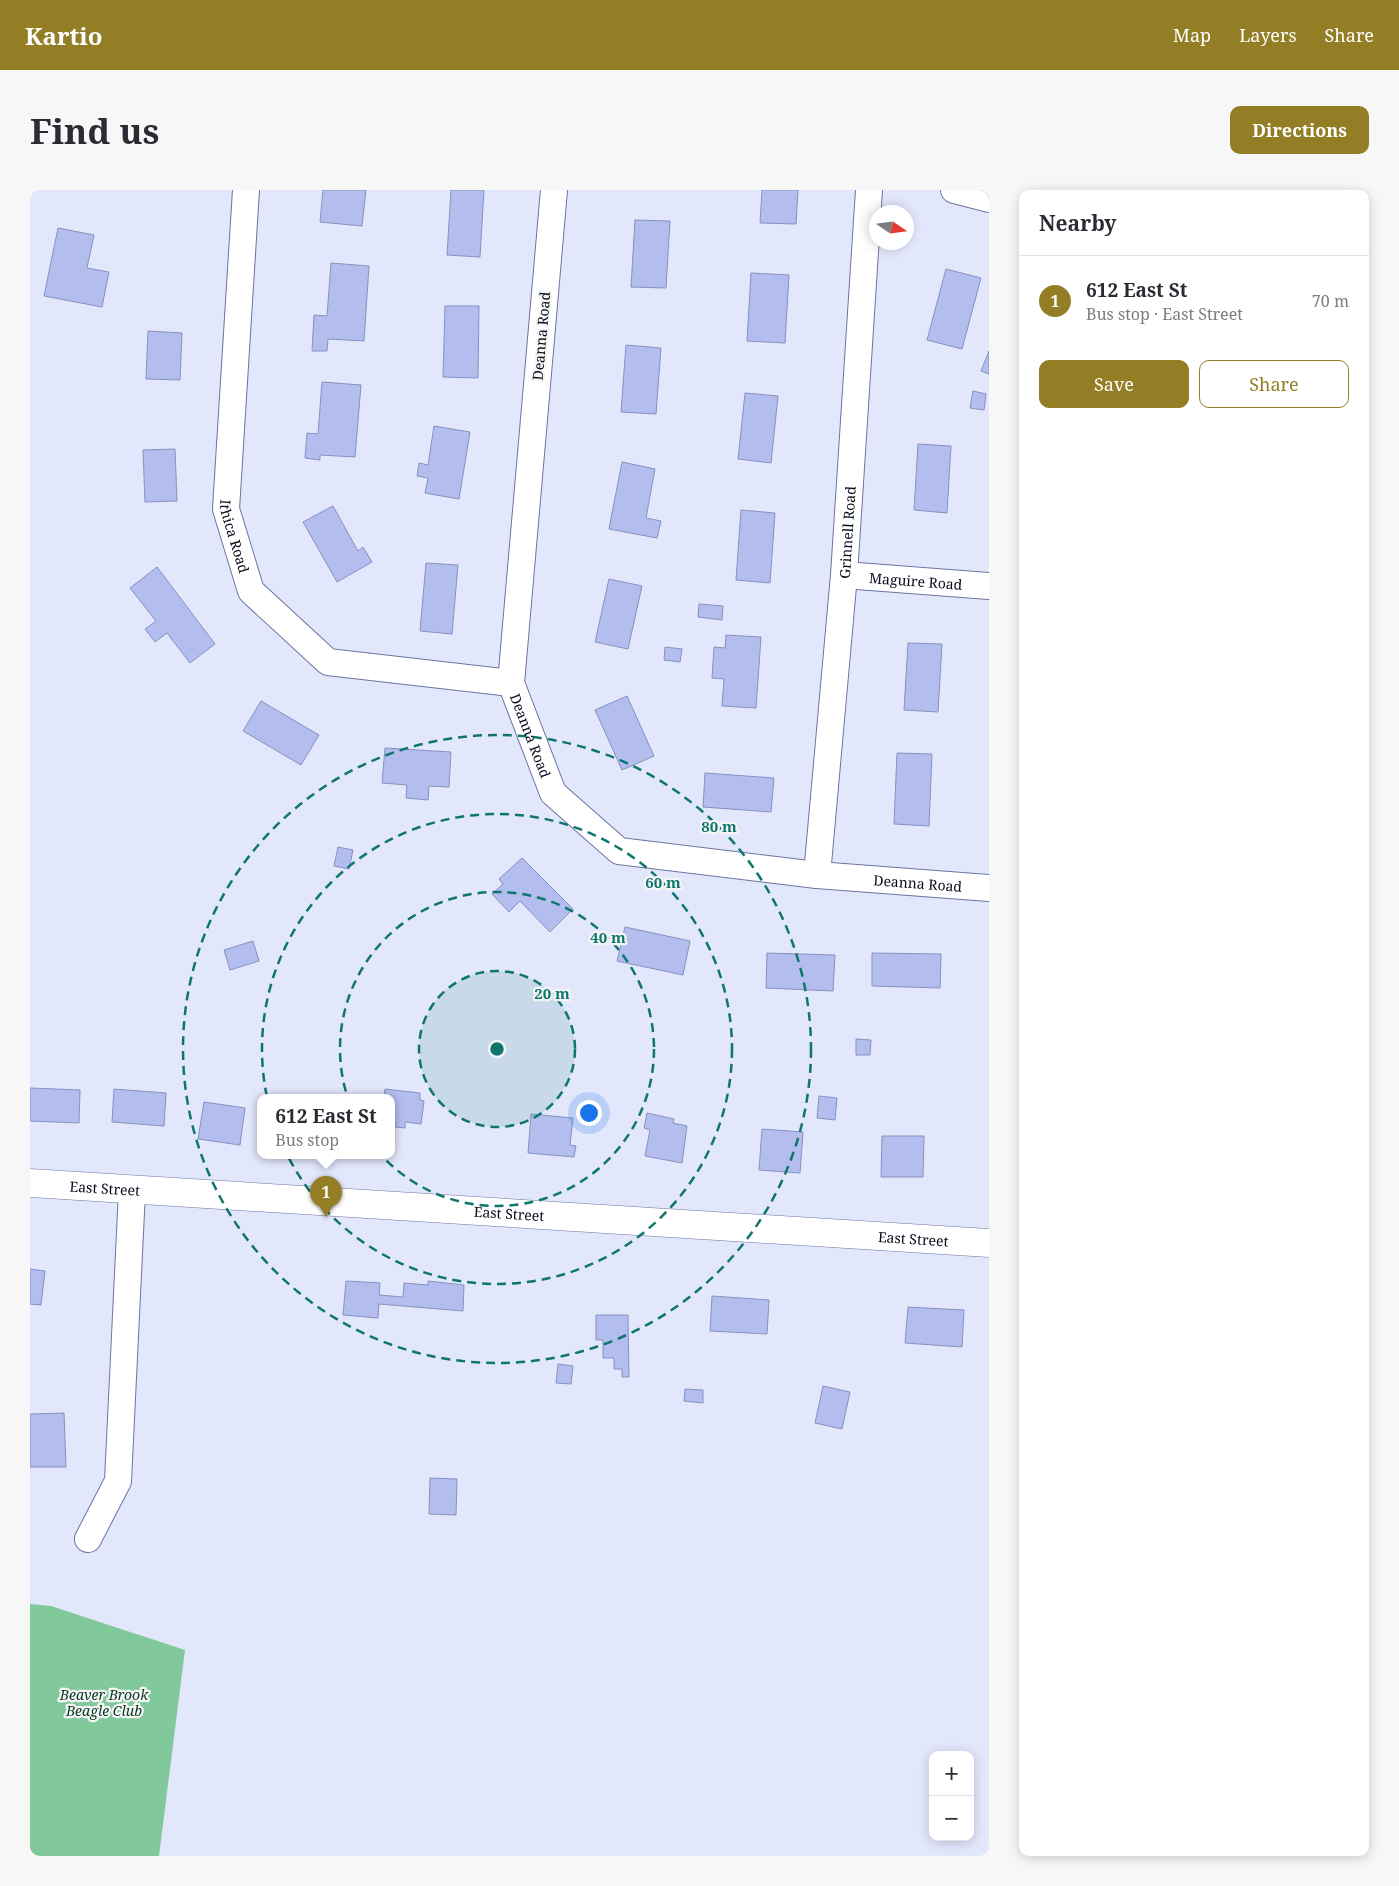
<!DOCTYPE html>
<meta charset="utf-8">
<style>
:root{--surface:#fff;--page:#f7f7f7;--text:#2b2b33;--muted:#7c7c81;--line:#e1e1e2;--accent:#947e25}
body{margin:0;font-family:"Noto Serif",serif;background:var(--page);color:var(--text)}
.controls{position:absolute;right:15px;bottom:15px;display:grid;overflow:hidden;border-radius:10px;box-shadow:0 2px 12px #0003}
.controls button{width:45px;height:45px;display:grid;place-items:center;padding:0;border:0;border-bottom:1px solid var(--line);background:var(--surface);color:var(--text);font:25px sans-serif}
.compass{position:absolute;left:839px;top:15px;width:45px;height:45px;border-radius:50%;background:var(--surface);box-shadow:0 2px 12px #0003;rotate:103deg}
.you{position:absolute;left:558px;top:922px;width:18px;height:18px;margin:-12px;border:4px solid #fff;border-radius:50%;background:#1a73e8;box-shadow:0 0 0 8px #1a73e833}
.badge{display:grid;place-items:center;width:32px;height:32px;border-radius:50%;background:var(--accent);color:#fff;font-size:16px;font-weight:700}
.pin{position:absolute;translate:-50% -41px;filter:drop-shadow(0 1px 2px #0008)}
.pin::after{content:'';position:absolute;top:26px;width:18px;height:15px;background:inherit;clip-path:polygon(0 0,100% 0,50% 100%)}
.popup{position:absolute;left:227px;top:904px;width:138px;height:65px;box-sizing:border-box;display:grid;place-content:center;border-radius:10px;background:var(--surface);filter:drop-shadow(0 1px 4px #0005);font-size:16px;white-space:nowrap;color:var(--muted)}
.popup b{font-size:19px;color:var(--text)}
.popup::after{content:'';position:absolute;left:50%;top:100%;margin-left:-10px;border:10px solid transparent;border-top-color:var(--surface)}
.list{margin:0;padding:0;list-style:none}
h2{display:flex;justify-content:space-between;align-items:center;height:65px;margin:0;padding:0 20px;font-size:21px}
h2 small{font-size:16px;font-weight:400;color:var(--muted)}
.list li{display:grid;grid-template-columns:32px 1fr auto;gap:15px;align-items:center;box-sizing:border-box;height:90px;padding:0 20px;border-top:1px solid var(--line)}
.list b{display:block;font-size:19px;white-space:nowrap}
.list p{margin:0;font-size:16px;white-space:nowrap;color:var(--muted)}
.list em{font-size:16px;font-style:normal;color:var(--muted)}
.actions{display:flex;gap:10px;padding:15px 20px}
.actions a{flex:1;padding:11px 0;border:1px solid var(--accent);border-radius:10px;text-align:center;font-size:18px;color:var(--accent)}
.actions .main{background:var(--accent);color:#fff}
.map{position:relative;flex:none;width:959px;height:1666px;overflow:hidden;border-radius:10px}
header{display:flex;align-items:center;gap:30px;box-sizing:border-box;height:70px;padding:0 25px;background:var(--accent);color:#fff}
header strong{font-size:24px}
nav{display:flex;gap:28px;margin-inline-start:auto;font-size:18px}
.intro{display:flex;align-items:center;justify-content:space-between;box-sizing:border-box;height:120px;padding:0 30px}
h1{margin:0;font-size:35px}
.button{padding:12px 22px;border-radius:10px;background:var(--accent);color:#fff;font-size:18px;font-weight:700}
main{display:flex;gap:30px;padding:0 30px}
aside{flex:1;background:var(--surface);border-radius:10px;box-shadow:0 2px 12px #0003}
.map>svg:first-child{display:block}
.green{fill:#81c99a}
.building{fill:#b3beef;stroke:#8791c0}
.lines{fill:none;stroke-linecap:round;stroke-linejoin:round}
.minor-casing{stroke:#6c75a2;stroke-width:28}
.tertiary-casing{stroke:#6c75a2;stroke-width:29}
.minor{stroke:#fff;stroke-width:26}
.tertiary{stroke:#fff;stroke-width:28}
.ring{fill:none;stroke:#0f766e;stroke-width:2.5;stroke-dasharray:9 6}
.labels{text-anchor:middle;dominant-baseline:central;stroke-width:4.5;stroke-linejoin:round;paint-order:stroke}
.street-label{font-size:14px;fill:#080a1a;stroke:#f5f5f5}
.park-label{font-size:14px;font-style:italic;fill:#08361d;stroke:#f5f5f5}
.centre{fill:#0f766e;stroke:#f5f5f5;stroke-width:2.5}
.ring-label{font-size:15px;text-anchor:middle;font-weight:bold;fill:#0f766e;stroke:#f5f5f5;stroke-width:4.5;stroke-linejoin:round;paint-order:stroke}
</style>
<header>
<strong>Kartio</strong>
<nav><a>Map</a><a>Layers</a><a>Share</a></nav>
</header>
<div class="intro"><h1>Find us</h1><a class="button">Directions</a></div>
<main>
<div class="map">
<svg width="959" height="1666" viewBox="0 0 959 1666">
<rect width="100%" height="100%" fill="#e2e7fc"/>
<!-- green -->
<path class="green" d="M0 1414 21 1416 155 1460 129 1666H0Z"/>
<!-- building -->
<g class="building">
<path d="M293 0H336L332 36 290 32Z"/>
<path d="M421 0H454L450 67 417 65Z"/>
<path d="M732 0H768L766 34 730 33Z"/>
<path d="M605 30 640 31 636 98 601 97Z"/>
<path d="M28 38 64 45 57 78 79 82 72 117 14 106Z"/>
<path d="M301 73 339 76 334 151 298 149 297 161H282L284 125 297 126Z"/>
<path d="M916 79 951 88 932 159 897 150Z"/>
<path d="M721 83 759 85 755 153 717 151Z"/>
<path d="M415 116H449L448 188 413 187Z"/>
<path d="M118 141 152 143 150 190 116 189Z"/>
<path d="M596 155 631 158 626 224 591 222Z"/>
<path d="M959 161V184L951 181Z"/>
<path d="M292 192 331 195 325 267 290 265V270L275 268 277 243 288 244Z"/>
<path d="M943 201 956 204 954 220 940 218Z"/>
<path d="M715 203 748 206 741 273 708 269Z"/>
<path d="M404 236 440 242 429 309 395 303 398 288 387 286 389 273 398 275Z"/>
<path d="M888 254 921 256 917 323 884 320Z"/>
<path d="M145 259 147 311 115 312 113 260Z"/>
<path d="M592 272 625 279 616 328 631 331 627 348 579 339Z"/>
<path d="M303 316 328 361 333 357 342 372 307 392 273 332Z"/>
<path d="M711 320 745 323 740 393 706 390Z"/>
<path d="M396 373 428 375 422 444 390 441Z"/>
<path d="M127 377 185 454 160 473 137 443 125 452 115 439 126 431 100 398Z"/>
<path d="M579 389 612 396 598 459 565 452Z"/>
<path d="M669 414 693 416 692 430 668 427Z"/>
<path d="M696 445 731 447 726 518 692 516 694 489 682 488 684 457 695 458Z"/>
<path d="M878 453 912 454 908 522 874 520Z"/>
<path d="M635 457 652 459 650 472 634 470Z"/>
<path d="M597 506 624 566 592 580 565 520Z"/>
<path d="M231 511 289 545 271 575 213 541Z"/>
<path d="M355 558 421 562 419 597 399 596 398 610 376 608 377 595 352 593Z"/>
<path d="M867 563 902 564 899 636 864 634Z"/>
<path d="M675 583 744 588 741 622 673 617Z"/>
<path d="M308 657 323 660 319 679 304 676Z"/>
<path d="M492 668 543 719 520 742 490 711 479 722 462 704 473 694 469 689Z"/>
<path d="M595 737 660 751 653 785 587 771Z"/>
<path d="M223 751 229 771 200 780 194 760Z"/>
<path d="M737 763 805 765 803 801 736 798Z"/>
<path d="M842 763 911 764 910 798 842 796Z"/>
<path d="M826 849 841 850 840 865H826Z"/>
<path d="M0 898 50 900 49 933 0 931Z"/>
<path d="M84 899 136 903 134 936 82 932Z"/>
<path d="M355 899 390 903V910L394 911 391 934 375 932V938L365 937V932L361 931V908H354Z"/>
<path d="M789 906 807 908 805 930 787 928Z"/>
<path d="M174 912 215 918 210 955 168 949Z"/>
<path d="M617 923 644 929 643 933 657 936 652 973 615 966 620 940 614 938Z"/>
<path d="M501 924 543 928 540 955 546 956 544 967 498 963Z"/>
<path d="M732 939 773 942 770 983 729 980Z"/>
<path d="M852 946H894L893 987H851Z"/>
<path d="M0 1079 15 1081 11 1115 0 1114Z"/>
<path d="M316 1091 350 1093 349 1105 373 1107 374 1093 398 1095V1091L434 1095 433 1121 349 1114 348 1128 313 1125Z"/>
<path d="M682 1106 739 1110 737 1144 680 1141Z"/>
<path d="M878 1117 934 1120 932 1157 875 1153Z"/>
<path d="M566 1125H598L599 1187H592V1179H584V1168H573V1150H566Z"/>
<path d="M528 1174 543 1176 541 1194 526 1193Z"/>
<path d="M793 1196 820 1202 812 1239 785 1233Z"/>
<path d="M655 1199 673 1200V1213L654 1211Z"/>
<path d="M34 1223 36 1277H0V1224Z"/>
<path d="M400 1288 427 1289 426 1325 399 1324Z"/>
</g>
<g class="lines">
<defs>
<g id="minor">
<path id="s1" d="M216 0 196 319 221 401 298 472 481 493"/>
<path id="s2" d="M524 0 481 493 523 603 589 661 787 685 959 698"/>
<path d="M924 0 959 9"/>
<path id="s3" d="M814 385 959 396"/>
<path id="s4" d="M787 685 814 385 839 0"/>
<path d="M58 1349 88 1291 102 1001"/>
</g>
<g id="tertiary">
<path id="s5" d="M0 993 959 1053"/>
</g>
</defs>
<!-- minor casing -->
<use href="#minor" class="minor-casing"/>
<!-- tertiary casing -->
<use href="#tertiary" class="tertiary-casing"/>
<!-- minor -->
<use href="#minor" class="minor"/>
<!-- tertiary -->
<use href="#tertiary" class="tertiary"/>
</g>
<!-- distance rings -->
<circle cx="467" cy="859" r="78" fill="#0f766e" fill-opacity=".12"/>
<g class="ring">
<circle cx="467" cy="859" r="78"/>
<circle cx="467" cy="859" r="157"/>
<circle cx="467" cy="859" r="235"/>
<circle cx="467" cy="859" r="314"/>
</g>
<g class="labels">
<!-- street labels -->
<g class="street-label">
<text transform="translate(511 146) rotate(-85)">Deanna Road</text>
<text stroke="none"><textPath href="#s4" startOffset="344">Grinnell Road</textPath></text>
<text stroke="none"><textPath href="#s1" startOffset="348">Ithica Road</textPath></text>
<text stroke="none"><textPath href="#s3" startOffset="72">Maguire Road</textPath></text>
<text stroke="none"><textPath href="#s2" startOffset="551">Deanna Road</textPath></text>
<text stroke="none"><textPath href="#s2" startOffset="1001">Deanna Road</textPath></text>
<text stroke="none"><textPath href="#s5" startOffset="75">East Street</textPath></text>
<text stroke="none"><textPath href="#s5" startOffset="480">East Street</textPath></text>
<text stroke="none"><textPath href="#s5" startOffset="885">East Street</textPath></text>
</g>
<!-- park labels -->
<g class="park-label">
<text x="74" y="1504">Beaver Brook<tspan x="74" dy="16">Beagle Club</tspan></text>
</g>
</g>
<circle cx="467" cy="859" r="8" class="centre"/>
<g class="ring-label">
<text x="689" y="642">80 m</text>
<text x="633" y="698">60 m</text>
<text x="578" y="753">40 m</text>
<text x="522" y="809">20 m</text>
</g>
</svg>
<div class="controls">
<button>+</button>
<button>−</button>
</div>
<svg class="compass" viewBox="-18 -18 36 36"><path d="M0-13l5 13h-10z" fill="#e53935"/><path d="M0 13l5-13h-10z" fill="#7c7c81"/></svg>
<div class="you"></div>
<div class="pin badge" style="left:296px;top:1027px">1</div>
<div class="popup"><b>612 East St</b>Bus stop</div>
</div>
<aside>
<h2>Nearby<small></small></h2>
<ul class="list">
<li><span class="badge">1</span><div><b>612 East St</b><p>Bus stop · East Street</p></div><em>70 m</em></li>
</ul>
<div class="actions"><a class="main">Save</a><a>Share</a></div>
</aside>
</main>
